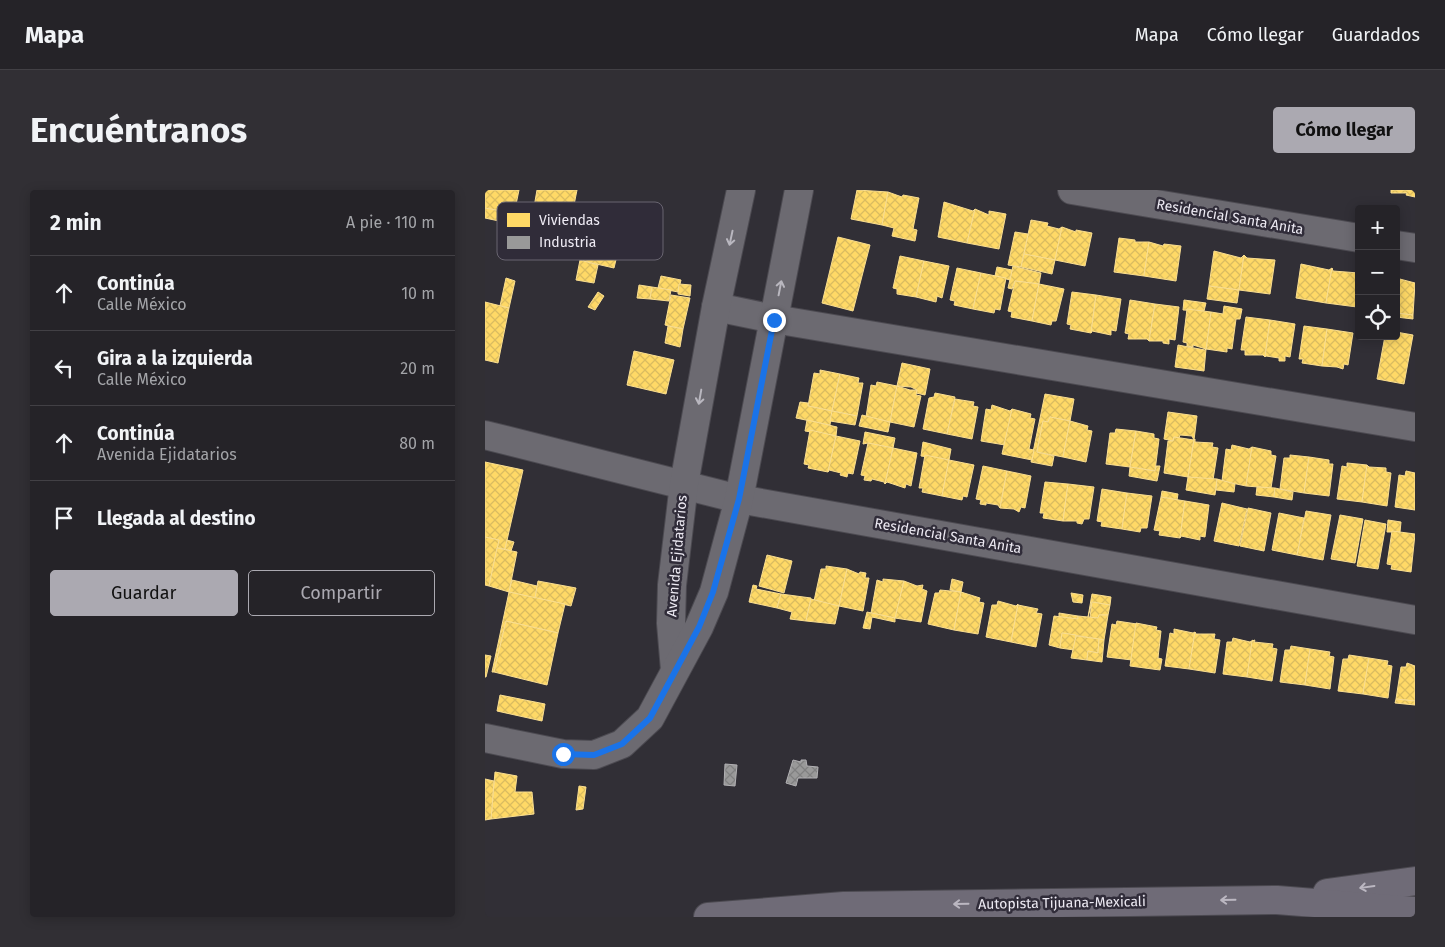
<!DOCTYPE html>
<html lang="es">
<meta charset="utf-8">
<style>
:root{--surface:#252328;--page:#312f34;--text:#f1f3f6;--muted:#a3a4a8;--line:#424045;--accent:#aba9b1}
body{margin:0;font-family:"Fira Sans",sans-serif;background:var(--page);color:var(--text)}
.controls{position:absolute;right:15px;top:15px;display:grid;overflow:hidden;border-radius:5px;box-shadow:0 2px 12px #0003}
.controls button{width:45px;height:45px;display:grid;place-items:center;padding:0;border:0;border-bottom:1px solid var(--line);background:var(--surface);color:var(--text);font:25px sans-serif}
.stop{position:absolute;width:15px;height:15px;margin:-11px;border:4px solid #1a73e8;border-radius:50%;background:#fff}
.stop.end{background:#1a73e8;border-color:#fff;box-shadow:0 1px 5px #0008}
.list{margin:0;padding:0;list-style:none}
h2{display:flex;justify-content:space-between;align-items:center;height:65px;margin:0;padding:0 20px;font-size:21px}
h2 small{font-size:16px;font-weight:400;color:var(--muted)}
.list li{display:grid;grid-template-columns:32px 1fr auto;gap:15px;align-items:center;box-sizing:border-box;height:75px;padding:0 20px;border-top:1px solid var(--line)}
.list b{display:block;font-size:19px;white-space:nowrap}
.list p{margin:0;font-size:16px;white-space:nowrap;color:var(--muted)}
.list em{font-size:16px;font-style:normal;color:var(--muted)}
.actions{display:flex;gap:10px;padding:15px 20px}
.actions a{flex:1;padding:11px 0;border:1px solid var(--accent);border-radius:5px;text-align:center;font-size:18px;color:var(--accent)}
.actions .main{background:var(--accent);color:#111}
.icon{flex:none;width:28px;height:28px;fill:none;stroke:currentColor;stroke-width:2;stroke-linecap:round;stroke-linejoin:round}
.map{position:relative;flex:none;width:930px;height:727px;overflow:hidden;border-radius:5px}
header{display:flex;align-items:center;gap:30px;box-sizing:border-box;height:70px;padding:0 25px;background:var(--surface);border-bottom:1px solid var(--line)}
header strong{font-size:24px}
nav{display:flex;gap:28px;margin-inline-start:auto;font-size:18px}
.intro{display:flex;align-items:center;justify-content:space-between;box-sizing:border-box;height:120px;padding:0 30px}
h1{margin:0;font-size:35px}
.button{padding:12px 22px;border-radius:5px;background:var(--accent);color:#111;font-size:18px;font-weight:700}
main{display:flex;gap:30px;padding:0 30px}
aside{flex:1;background:var(--surface);border-radius:5px;box-shadow:0 2px 12px #0003}
.map>svg:first-child{display:block}
.homes{fill:url(#homes-cross-hatch);stroke:#fade90}
.industry{fill:url(#industry-cross-hatch);stroke:#b2b1b4}
.lines{fill:none;stroke-linecap:round;stroke-linejoin:round}
.minor-casing{stroke:#4c4a51;stroke-width:30}
.highway-casing{stroke:#4c4a51;stroke-width:30}
.minor{stroke:#6c6a71;stroke-width:28}
.highway{stroke:#6f6b77;stroke-width:28}
.oneway{stroke:#b9b7bf}
.oneway2{stroke:#bbb7c1}
.route{stroke:#1a73e8;stroke-width:6}
.labels{text-anchor:middle;dominant-baseline:central;stroke-width:5;stroke-linejoin:round;paint-order:stroke}
.street-label{font-size:14px;fill:#edeaf3;stroke:#302c39}
.key{fill:#302c39;stroke:#696571;stroke-width:1}
.key-label{font-size:14px;fill:#edeaf3}
</style>
<header>
<strong>Mapa</strong>
<nav><a>Mapa</a><a>Cómo llegar</a><a>Guardados</a></nav>
</header>
<div class="intro"><h1>Encuéntranos</h1><a class="button">Cómo llegar</a></div>
<main>
<aside>
<h2>2 min<small>A pie · 110 m</small></h2>
<ul class="list">
<li><svg class="icon" aria-label="ahead" viewBox="0 0 24 24"><path d="M12 20V5M6 11l6-6 6 6"/></svg><div><b>Continúa</b><p>Calle México</p></div><em>10 m</em></li>
<li><svg class="icon" aria-label="left" viewBox="0 0 24 24"><path d="M17 20v-9H6M10 6l-5 5 5 5"/></svg><div><b>Gira a la izquierda</b><p>Calle México</p></div><em>20 m</em></li>
<li><svg class="icon" aria-label="ahead" viewBox="0 0 24 24"><path d="M12 20V5M6 11l6-6 6 6"/></svg><div><b>Continúa</b><p>Avenida Ejidatarios</p></div><em>80 m</em></li>
<li><svg class="icon" aria-label="arrive" viewBox="0 0 24 24"><path d="M6 21V4h12l-3 4 3 4H6"/></svg><div><b>Llegada al destino</b></div></li>
</ul>
<div class="actions"><a class="main">Guardar</a><a>Compartir</a></div>
</aside>
<div class="map">
<svg width="930" height="727" viewBox="0 0 930 727">
<defs>
<pattern id="homes-cross-hatch" width="8" height="8" patternUnits="userSpaceOnUse" patternTransform="scale(1.25)"><rect width="8" height="8" fill="#ffd966"/><path d="M0 0l8 8M0 8l8-8" fill="none" stroke="#dabc60"/></pattern>
<pattern id="industry-cross-hatch" width="8" height="8" patternUnits="userSpaceOnUse" patternTransform="scale(1.25)"><rect width="8" height="8" fill="#999"/><path d="M0 0l8 8M0 8l8-8" fill="none" stroke="#808081"/></pattern>
</defs>
<rect width="100%" height="100%" fill="#312f36"/>
<!-- homes -->
<g class="homes">
<path d="M0 0H34L27 34 14 31 16 21 0 18Z"/>
<path d="M52 0H92L87 25 49 17Z"/>
<path d="M372 0 403 2 397 35 366 29Z"/>
<path d="M906 0H930V7L921 5 922 3H906Z"/>
<path d="M403 2 417 7 418 5 434 8 428 39 432 40 430 51 407 46 409 38 397 35Z"/>
<path d="M459 12 488 21 490 19 482 53 453 47Z"/>
<path d="M0 18 16 21 14 31 0 28Z"/>
<path d="M490 19 504 25V21L521 24 514 59 482 53Z"/>
<path d="M110 21 141 28 129 78 98 71Z"/>
<path d="M546 30 563 33 562 36 574 39 577 37 570 70 539 64Z"/>
<path d="M577 37 591 42V40L607 43 600 76 570 70Z"/>
<path d="M530 42 543 44 536 77 523 75Z"/>
<path d="M353 47 385 55 368 121 337 113Z"/>
<path d="M634 48 650 50V52H664L659 86 629 82Z"/>
<path d="M664 52 678 56 679 54 696 56 691 91 659 86Z"/>
<path d="M729 61 756 68 759 65 754 100 724 96Z"/>
<path d="M539 64 570 70 567 84 536 77Z"/>
<path d="M759 65 762 68 790 70 785 104 754 100Z"/>
<path d="M415 66 439 71 431 107 412 104V99L408 98Z"/>
<path d="M95 70 113 75 109 93 91 90Z"/>
<path d="M439 71 464 76 457 108 452 106 451 112 431 107Z"/>
<path d="M816 74 844 80 847 78 841 113 811 108Z"/>
<path d="M528 76 556 83 554 94 530 91 527 99 523 98Z"/>
<path d="M512 77 527 80 525 90 510 86Z"/>
<path d="M472 78 496 83 488 119 469 115 470 111 465 110Z"/>
<path d="M847 78 848 81 874 83 872 117 841 113Z"/>
<path d="M496 83 521 88 515 120 510 119 509 123 488 119Z"/>
<path d="M176 86 196 90 193 102 173 98Z"/>
<path d="M21 88 30 91 24 118 15 116Z"/>
<path d="M911 88 930 93 928 125 911 123Z"/>
<path d="M530 91 554 94 547 131 526 127 527 122 523 121Z"/>
<path d="M194 94 206 95 205 106 193 104Z"/>
<path d="M554 94 579 99 571 131H567L566 135 547 131Z"/>
<path d="M154 95 167 97 165 109 152 108Z"/>
<path d="M724 96 754 100 752 113 722 109Z"/>
<path d="M167 97 186 100 184 111 165 109Z"/>
<path d="M113 102 119 106 110 120 103 117Z"/>
<path d="M587 102 611 105 606 143 585 139 586 135 582 134Z"/>
<path d="M186 105 205 108 198 139 180 135Z"/>
<path d="M611 105 636 109 631 141 626 140V145L607 141 606 143Z"/>
<path d="M645 110 670 114 664 151 662 149H643L644 144 640 143Z"/>
<path d="M699 110 721 113 719 121 698 120Z"/>
<path d="M0 112 24 118 13 173 0 170Z"/>
<path d="M670 114 694 117 690 150 684 149V154L678 153V151H664Z"/>
<path d="M739 116 757 119 755 129H751L747 159 742 158V162L721 159 726 122 738 124Z"/>
<path d="M702 119 726 122 721 159 708 155V157L702 156V153L698 152Z"/>
<path d="M911 123 928 125V129L911 127Z"/>
<path d="M761 127 785 130 780 167 778 165H760V160H756Z"/>
<path d="M785 130 810 134 805 167 800 166V171H794V168L781 166 780 167Z"/>
<path d="M183 136 198 139 195 157 180 153Z"/>
<path d="M819 136 842 139 837 176 817 173 818 169H814Z"/>
<path d="M842 139 868 143 863 175 859 174 858 179 852 177 837 176Z"/>
<path d="M911 142 928 145 919 194 892 189 900 146H911Z"/>
<path d="M693 155 720 160 721 159 719 181 690 177Z"/>
<path d="M149 161 189 170 181 204 142 195Z"/>
<path d="M417 173 445 179 440 205 431 203 432 200 426 197 412 196Z"/>
<path d="M335 180 355 184 347 221 323 216 329 183 335 184Z"/>
<path d="M355 184 374 188 373 193H378L372 226 347 221Z"/>
<path d="M392 192 412 196 405 232 381 227 386 195 391 196Z"/>
<path d="M412 196 425 200H432L431 205 436 206 429 237 405 232Z"/>
<path d="M450 203 470 207 462 244 438 239 444 208 449 207Z"/>
<path d="M560 204 589 209 585 231 565 227 563 232 558 231 552 262 569 266 567 276 546 272Z"/>
<path d="M470 209 489 212 488 216 493 217 487 249 462 244Z"/>
<path d="M315 212 323 213V216L347 221 345 235 311 228Z"/>
<path d="M507 215 525 221 527 219 520 255 496 251 501 219 506 220Z"/>
<path d="M527 219 546 224 545 228 550 229 544 259 549 260 547 270 517 264Z"/>
<path d="M347 221 372 226 370 235 345 231Z"/>
<path d="M683 222 712 226 709 250 707 246 695 245 694 248 689 247 688 251 679 249Z"/>
<path d="M377 225 405 232 403 242 374 236Z"/>
<path d="M565 227 585 231 578 267 552 262 558 231 563 232Z"/>
<path d="M322 230 352 237 351 246 320 241Z"/>
<path d="M585 231 603 236 602 240 607 241 601 272 578 267Z"/>
<path d="M631 239 651 241 645 277 621 274 625 243H630Z"/>
<path d="M325 240 351 246 343 282 323 278 324 275 319 274Z"/>
<path d="M651 241 669 244V248L674 249 670 281 645 277Z"/>
<path d="M380 242 410 248 408 258 383 253 378 254Z"/>
<path d="M351 246 375 251 368 284 363 283 362 287 355 285 356 283 344 280 343 282Z"/>
<path d="M689 247 709 250 703 287 679 283 683 251H688Z"/>
<path d="M710 249V252L728 253 727 257 733 258 728 290 703 287 709 250Z"/>
<path d="M438 252 466 259 464 270 436 266Z"/>
<path d="M383 253 408 258 400 294 399 292 387 289 386 291 379 290 380 286 376 285Z"/>
<path d="M747 255 764 259 767 257 761 296 737 291 741 259 746 260Z"/>
<path d="M767 257 786 261V265L791 266 786 298 761 296Z"/>
<path d="M408 258 432 263 426 296 421 294 420 298 402 292 400 294Z"/>
<path d="M440 265 464 270 457 306 437 302 438 298H434Z"/>
<path d="M805 265 824 267 819 303 795 299 799 268H805Z"/>
<path d="M824 267 844 270V274H848L844 306 819 303Z"/>
<path d="M464 270 489 275 482 307 478 306 477 310 457 306Z"/>
<path d="M0 272 38 280 20 359 12 358 14 350 0 347Z"/>
<path d="M862 273 882 275 877 312 852 309 857 276 862 277Z"/>
<path d="M882 275 884 277 901 278V282L906 283 902 316 877 312Z"/>
<path d="M498 276 522 281 515 318 513 315 501 313V315L495 314 496 310 491 309Z"/>
<path d="M671 276H675L672 291 644 286 645 277 670 281Z"/>
<path d="M522 281 546 286 540 318 536 317 534 322 529 319 515 318Z"/>
<path d="M921 281 930 283V320L910 317 914 285 920 286Z"/>
<path d="M703 287 732 289 730 305 701 300Z"/>
<path d="M732 289 750 294 749 302 731 300Z"/>
<path d="M560 292 583 294 578 331 558 328 559 323H555Z"/>
<path d="M583 294 609 297 604 329H599L597 334 592 333V331H578Z"/>
<path d="M772 297 790 298 789 307 771 305Z"/>
<path d="M790 298 808 302 807 310 789 307Z"/>
<path d="M617 299 642 303 637 339 616 336 617 332 612 331Z"/>
<path d="M677 301 693 304 692 310 676 307Z"/>
<path d="M642 303 667 306 662 338H656L655 342 637 339Z"/>
<path d="M676 307 700 311 695 348 674 345 675 341 669 340Z"/>
<path d="M700 311 724 315 720 347 715 346V350L696 346 695 348Z"/>
<path d="M737 313 762 319 754 356 729 351Z"/>
<path d="M763 318 786 323 779 361 755 356Z"/>
<path d="M821 321 846 325 838 370 812 365Z"/>
<path d="M794 323 819 328 812 365 787 360Z"/>
<path d="M855 325 878 329 870 373 846 369Z"/>
<path d="M880 330 901 334 893 379 872 376Z"/>
<path d="M903 330 916 332 915 342H902Z"/>
<path d="M907 341 930 344 926 382 906 379 907 375 902 374Z"/>
<path d="M0 347 14 350 4 396 0 395Z"/>
<path d="M22 350 29 352 26 361 20 359Z"/>
<path d="M12 358 32 362 24 402 4 396Z"/>
<path d="M282 365 307 371 299 403 274 396Z"/>
<path d="M341 376 362 379 354 416 329 411 336 379H341Z"/>
<path d="M362 379 374 384 375 382 381 383 380 388H384L378 421 354 416Z"/>
<path d="M398 389 419 391 410 428 386 423 392 390 398 392Z"/>
<path d="M467 389 478 392 476 402 465 400Z"/>
<path d="M27 390 52 396 50 408 24 402Z"/>
<path d="M53 391 91 398 86 416 50 408Z"/>
<path d="M419 391 432 396 438 395 437 399 442 401 436 432 410 428Z"/>
<path d="M268 395 272 396 271 399 296 404 292 418 264 412Z"/>
<path d="M455 400 476 402 469 440 443 434 450 403H454Z"/>
<path d="M24 402 80 414 73 443 21 431 9 482H7Z"/>
<path d="M476 402 495 408 494 412 499 413 493 444 469 440Z"/>
<path d="M586 403 598 405 597 413 588 412Z"/>
<path d="M296 404 326 408 321 431 305 429 307 422 292 418Z"/>
<path d="M607 404 626 407 625 415 607 412 603 427Z"/>
<path d="M326 409 354 416 350 434 321 431Z"/>
<path d="M513 411 531 416 533 414 526 452 501 447 507 415H512Z"/>
<path d="M607 412 625 415 623 425H614L613 428 605 427Z"/>
<path d="M533 415 553 419 551 423 557 424 551 457 526 452Z"/>
<path d="M382 422 410 428V432L387 427 385 439 378 438Z"/>
<path d="M574 423 593 426V429L574 427Z"/>
<path d="M614 425H623L619 450 577 443 575 458 564 455 569 426 593 429V426L613 428Z"/>
<path d="M21 431 73 443 62 495 9 482Z"/>
<path d="M632 431 652 434 647 470 622 467 627 434 631 435Z"/>
<path d="M651 433 672 437 671 440 676 441 673 468 677 469 675 480 645 476Z"/>
<path d="M689 439 708 443 710 442 704 479 680 476 685 443 689 444Z"/>
<path d="M710 442 711 444H730L729 449 735 450 730 483 704 479Z"/>
<path d="M577 443 591 445 589 460 575 458Z"/>
<path d="M591 446 614 449 613 463 603 461 602 470 586 468Z"/>
<path d="M748 448 765 452 768 450 762 487 738 484 742 452H747Z"/>
<path d="M614 449 619 450 617 472 602 470 603 461 613 463Z"/>
<path d="M770 450 769 452 788 454 787 458 792 459 787 491 762 487 767 451Z"/>
<path d="M806 456 825 459 820 495 795 492 800 460H805Z"/>
<path d="M825 459 845 462 844 466 849 467 845 499 820 495Z"/>
<path d="M0 465 6 466 1 487H0Z"/>
<path d="M864 465 884 468 878 504 853 501 858 469H863Z"/>
<path d="M884 468 903 471 902 475 907 476 903 508 878 504Z"/>
<path d="M922 473 930 476V511L911 509 916 477H921Z"/>
<path d="M15 505 60 514 57 531 12 521Z"/>
<path d="M911 509 930 511V515L910 513Z"/>
<path d="M10 582 32 586 30 602H47L49 624 6 629Z"/>
<path d="M0 589 9 591 6 629 0 630Z"/>
<path d="M94 596 101 597 98 619 91 620Z"/>
</g>
<!-- industry -->
<g class="industry">
<path d="M308 570 316 572V570H321L322 576 333 577 332 588H313L311 596 301 593Z"/>
<path d="M240 574 252 575 250 596 239 595Z"/>
</g>
<g class="lines">
<defs>
<g id="minor">
<path d="M587 0 874 48"/>
<path d="M911 55 930 58"/>
<path d="M231 117 289 129 930 237"/>
<path d="M0 245 254 309 930 430"/>
<path d="M190 480 186 433 187 395 199 294 231 117 256 0"/>
<path d="M0 548 78 564 109 565 137 554 165 528 214 437 229 402 254 309 314 0"/>
</g>
<g id="highway">
<path d="M842 703 930 691"/>
<path d="M223 727 359 716 792 710 930 721"/>
</g>
</defs>
<!-- minor casing -->
<use href="#minor" class="minor-casing"/>
<!-- highway casing -->
<use href="#highway" class="highway-casing"/>
<!-- minor -->
<use href="#minor" class="minor"/>
<!-- highway -->
<use href="#highway" class="highway"/>
</g>
<!-- one-way arrows -->
<defs><path id="oneway-shaft" d="M-6 0H5M1.5-3L5.5 0L1.5 3" fill="none" stroke-width="1.6" stroke-linecap="round" stroke-linejoin="round" transform="scale(1.25)"/></defs>
<g class="oneway">
<use href="#oneway-shaft" transform="translate(246 48) rotate(102)"/>
<use href="#oneway-shaft" transform="translate(295 98) rotate(-79)"/>
<use href="#oneway-shaft" transform="translate(215 207) rotate(100)"/>
</g>
<g class="oneway2">
<use href="#oneway-shaft" transform="translate(882 697) rotate(172)"/>
<use href="#oneway-shaft" transform="translate(743 710) rotate(179)"/>
<use href="#oneway-shaft" transform="translate(476 714) rotate(179)"/>
</g>
<g class="lines">
<!-- route -->
<path class="route" d="M78 564 109 565 137 554 165 528 214 437 228 402 254 309 289 130"/>
</g>
<g class="labels">
<!-- street labels -->
<g class="street-label">
<text transform="translate(745 27) rotate(10)">Residencial Santa Anita</text>
<text transform="translate(463 346) rotate(10)">Residencial Santa Anita</text>
<text transform="translate(192 366) rotate(-85)">Avenida Ejidatarios</text>
<text transform="translate(577 713) rotate(-1)">Autopista Tijuana-Mexicali</text>
</g>
</g>
<!-- legend -->
<rect x="12" y="12" width="166" height="58" rx="8" class="key"/>
<rect x="22" y="23" width="23" height="14" fill="#ffd966"/>
<rect x="22" y="46" width="23" height="13" fill="#999"/>
<g class="key-label">
<text x="54" y="35">Viviendas</text>
<text x="54" y="57">Industria</text>
</g>
</svg>
<div class="controls">
<button>+</button>
<button>−</button>
<button><svg class="icon" aria-label="locate" viewBox="0 0 24 24"><circle cx="12" cy="12" r="6"/><path d="M12 2v4M12 18v4M2 12h4M18 12h4"/></svg></button>
</div>
<div class="stop" style="left:78px;top:564px"></div>
<div class="stop end" style="left:289px;top:130px"></div>
</div>
</main>
